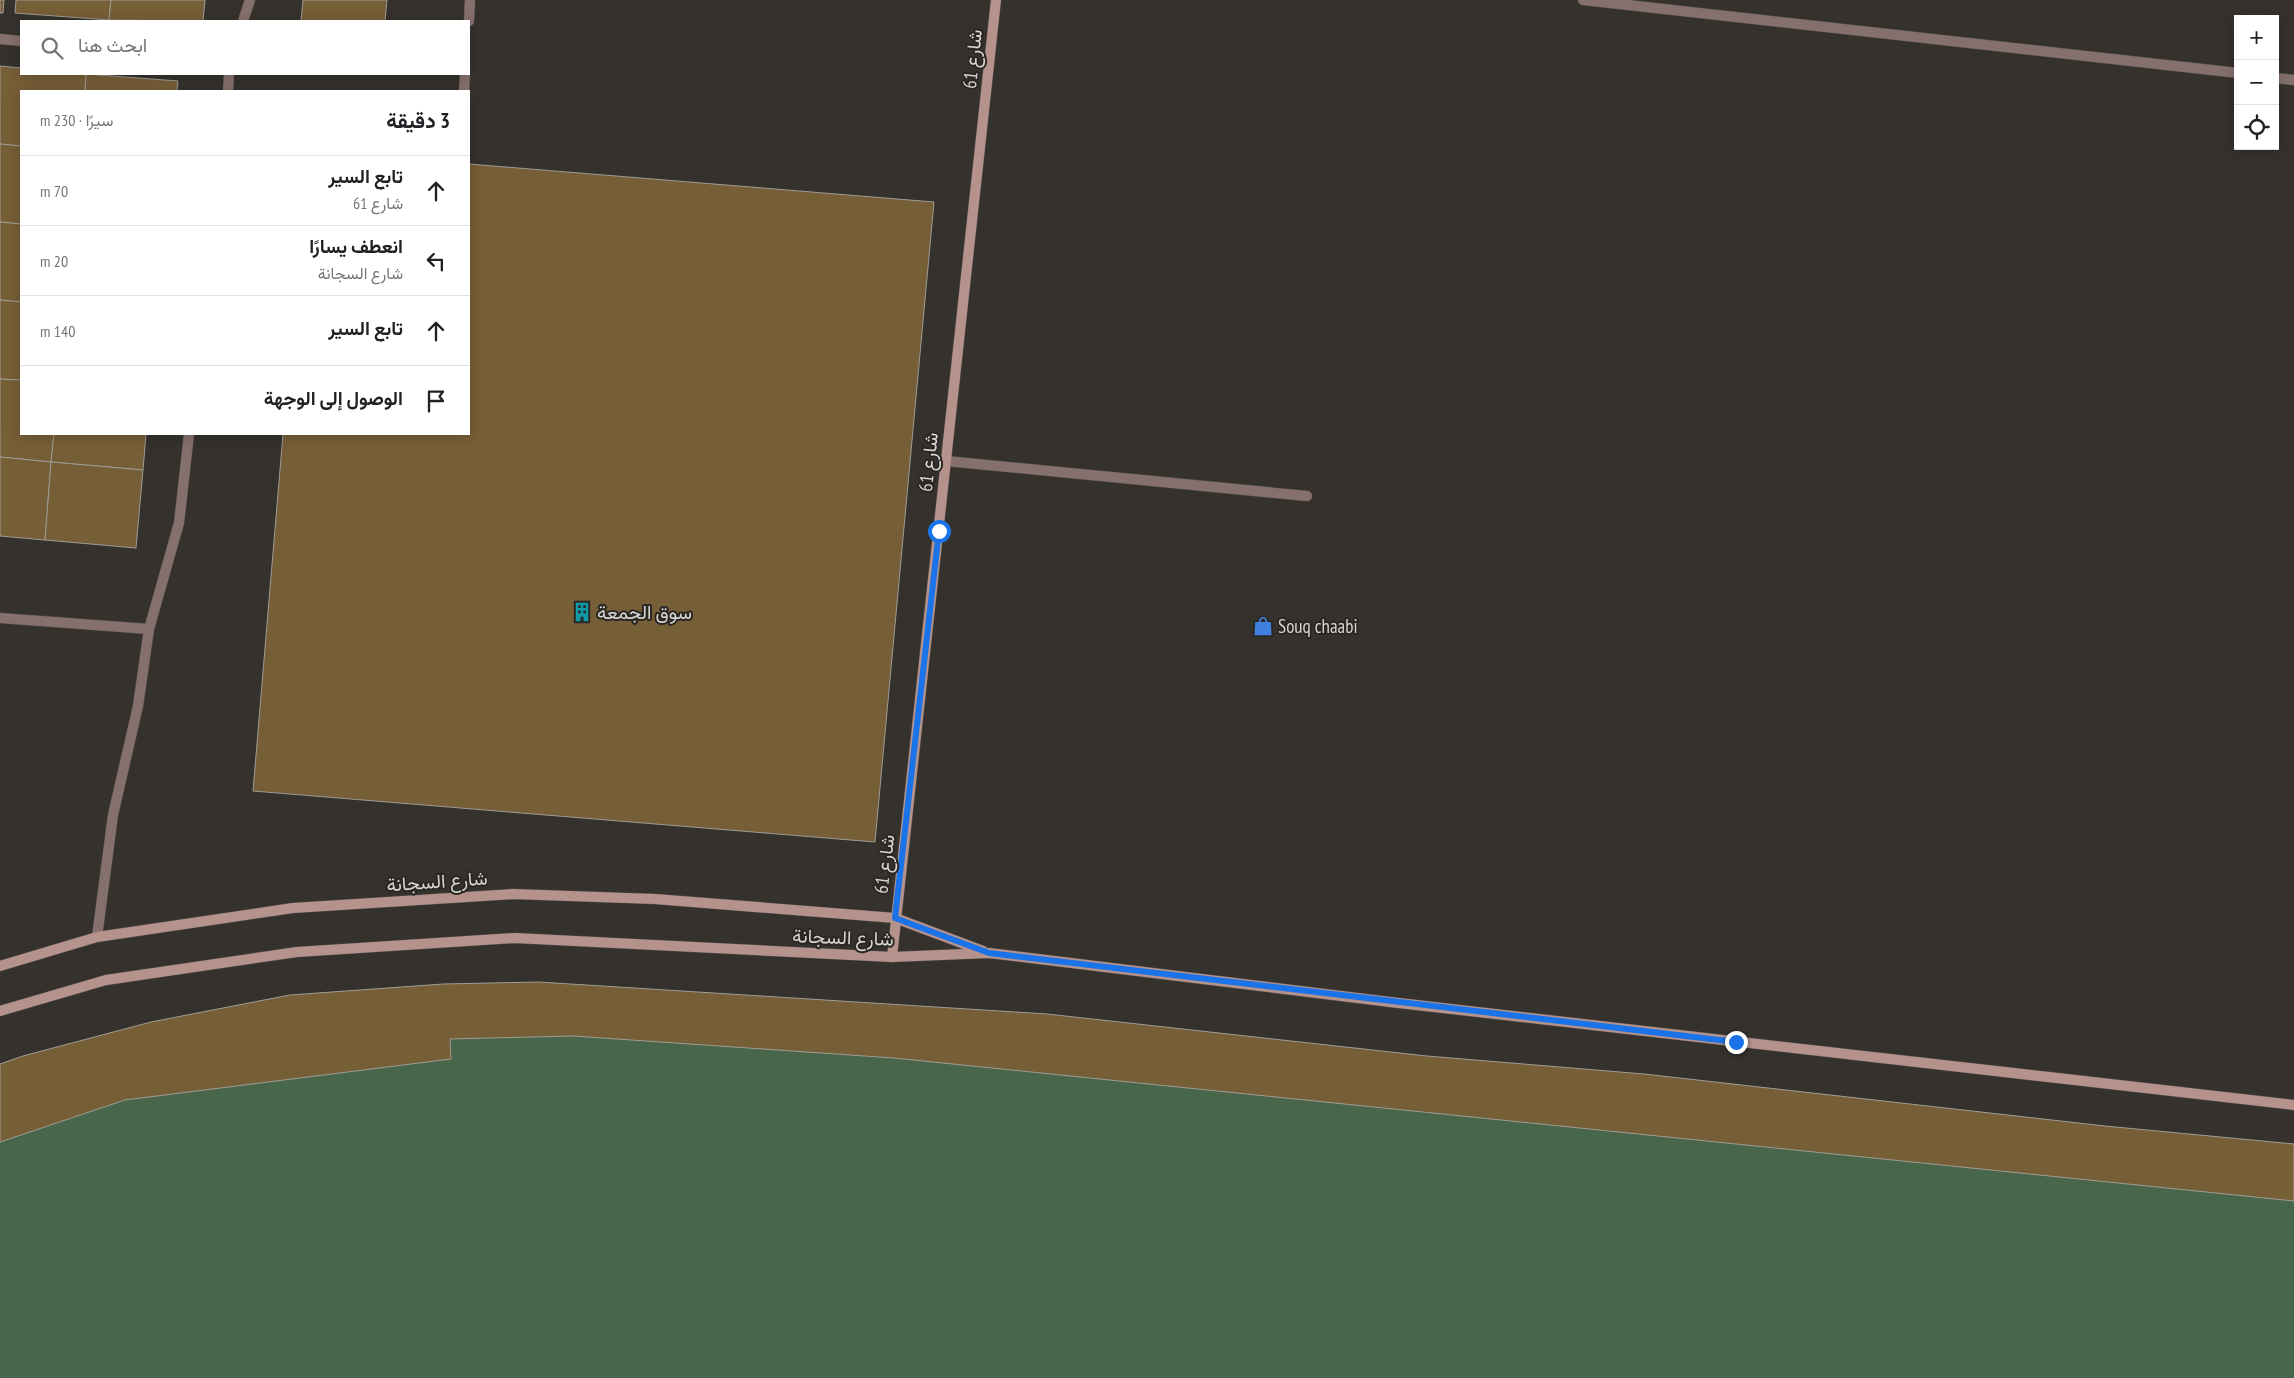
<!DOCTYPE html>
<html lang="ar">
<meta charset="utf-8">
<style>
:root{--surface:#fff;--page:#f2f2f2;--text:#202124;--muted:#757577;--line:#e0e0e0}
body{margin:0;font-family:"PT Sans Narrow",Vazirmatn,sans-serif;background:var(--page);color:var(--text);direction:rtl}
.controls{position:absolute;right:15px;top:15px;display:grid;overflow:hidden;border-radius:0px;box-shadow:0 2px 12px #0003}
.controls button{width:45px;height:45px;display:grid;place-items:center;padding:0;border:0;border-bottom:1px solid var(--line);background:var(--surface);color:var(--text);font:25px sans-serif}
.stop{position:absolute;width:15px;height:15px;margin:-11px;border:4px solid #1a73e8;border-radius:50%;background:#fff}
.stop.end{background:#1a73e8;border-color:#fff;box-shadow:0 1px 5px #0008}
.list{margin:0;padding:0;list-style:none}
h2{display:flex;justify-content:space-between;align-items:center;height:65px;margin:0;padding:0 20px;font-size:21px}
h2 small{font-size:16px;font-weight:400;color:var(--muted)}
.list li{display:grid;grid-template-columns:32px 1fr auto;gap:15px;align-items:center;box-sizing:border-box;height:70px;padding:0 20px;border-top:1px solid var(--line)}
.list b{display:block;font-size:19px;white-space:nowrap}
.list p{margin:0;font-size:16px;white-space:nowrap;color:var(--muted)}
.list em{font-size:16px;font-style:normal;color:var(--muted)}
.icon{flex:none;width:28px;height:28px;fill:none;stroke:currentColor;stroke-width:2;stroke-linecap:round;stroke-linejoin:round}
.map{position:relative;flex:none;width:2294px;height:1378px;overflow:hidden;direction:ltr}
.search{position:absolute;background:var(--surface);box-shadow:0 2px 12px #0003;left:20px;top:20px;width:450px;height:55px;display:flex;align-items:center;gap:12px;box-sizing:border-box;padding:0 18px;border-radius:0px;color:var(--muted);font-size:19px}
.panel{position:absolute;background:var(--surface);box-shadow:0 2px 12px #0003;left:20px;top:90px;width:450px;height:345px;border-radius:0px;direction:rtl}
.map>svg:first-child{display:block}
.green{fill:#48664a}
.building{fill:#765e37;stroke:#9f9b96}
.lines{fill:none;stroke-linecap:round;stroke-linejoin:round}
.lane-casing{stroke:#524f4c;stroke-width:11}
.street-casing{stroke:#524f4c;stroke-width:11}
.secondary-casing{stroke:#524f4c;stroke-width:11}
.lane{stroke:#86706c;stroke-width:10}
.street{stroke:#86706c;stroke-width:10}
.secondary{stroke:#b5928c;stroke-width:10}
.route{stroke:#1a73e8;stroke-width:6}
.labels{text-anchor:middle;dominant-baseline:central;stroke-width:4;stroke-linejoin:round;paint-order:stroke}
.street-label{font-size:19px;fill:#d7d5d2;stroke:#2b2824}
.poi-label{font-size:19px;fill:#d7d5d2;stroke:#2b2824;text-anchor:start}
</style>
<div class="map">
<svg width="2294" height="1378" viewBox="0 0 2294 1378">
<rect width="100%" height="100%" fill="#35322e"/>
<!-- green -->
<path class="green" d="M539 982 1047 1014 1427 1056 1644 1074 2105 1126 2294 1144V1378H0V1064L151 1022 290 995 443 984Z"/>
<!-- building -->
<g class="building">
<path d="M0 0H4L3 13H0Z"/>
<path d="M16 0H111L109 20 15 13Z"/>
<path d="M111 0H205L203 21 109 20Z"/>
<path d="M303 0H387L385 21H301Z"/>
<path d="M0 66 21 68V74H86L85 91H21V146L0 144Z"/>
<path d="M86 74 178 81 177 91H85Z"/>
<path d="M0 144 21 146V224L0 222Z"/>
<path d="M469 164 934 202 875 842 253 791 283 434H469Z"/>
<path d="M0 222 21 224V302L0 300Z"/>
<path d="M0 300 21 302V380L0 379Z"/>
<path d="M0 379 21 380V434H54L51 462 0 457Z"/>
<path d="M54 434H146L143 470 51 462Z"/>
<path d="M0 457 51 462 45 540 0 536Z"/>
<path d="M51 462 143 470 136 548 45 540Z"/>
<path d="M539 982 1047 1014 1427 1056 1644 1074 2105 1126 2294 1144V1201L894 1058 573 1036 450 1039 451 1059 125 1100 0 1142V1064L23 1056 151 1022 290 995 443 984Z"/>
</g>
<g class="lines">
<defs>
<g id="lane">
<path d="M1583 0 2238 73"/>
<path d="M469 21 470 0"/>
<path d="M2275 78 2294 80"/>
<path d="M464 91 465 74"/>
<path d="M946 461 1307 496"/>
</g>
<g id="street">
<path d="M243 21 250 0"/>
<path d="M0 39 21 41"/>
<path d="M228 91 229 74"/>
<path d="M0 618 149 629"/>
<path d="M97 937 113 815 138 706 149 629 179 523 189 434"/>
</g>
<g id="secondary">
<path d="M892 957 996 0"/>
<path d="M0 966 97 937 293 908 513 894 655 899 895 918 983 951"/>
<path d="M0 1011 106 980 297 952 515 938 892 957 989 953 1390 1002 2294 1105"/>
</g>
</defs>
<!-- lane casing -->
<use href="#lane" class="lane-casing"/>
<!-- street casing -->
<use href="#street" class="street-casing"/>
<!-- secondary casing -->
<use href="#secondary" class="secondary-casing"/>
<!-- lane -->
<use href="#lane" class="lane"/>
<!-- street -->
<use href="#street" class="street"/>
<!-- secondary -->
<use href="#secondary" class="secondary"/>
</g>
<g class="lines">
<!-- route -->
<path class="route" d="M939 531 895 918 989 953 1736 1042"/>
</g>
<!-- icons -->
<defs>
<symbol id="building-bare" viewBox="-9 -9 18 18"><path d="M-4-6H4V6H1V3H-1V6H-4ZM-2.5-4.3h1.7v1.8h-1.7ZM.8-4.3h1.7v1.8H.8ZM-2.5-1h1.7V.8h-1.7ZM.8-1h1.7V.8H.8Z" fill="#0f9aa8" stroke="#2b2824" stroke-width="2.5" paint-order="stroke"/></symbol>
<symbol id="shop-bare" viewBox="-9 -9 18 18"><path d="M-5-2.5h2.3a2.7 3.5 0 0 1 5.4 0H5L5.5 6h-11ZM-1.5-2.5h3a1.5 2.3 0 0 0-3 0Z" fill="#3f7fe0" stroke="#2b2824" stroke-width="2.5" paint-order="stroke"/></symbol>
</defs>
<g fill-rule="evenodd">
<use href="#building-bare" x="568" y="598" width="28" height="28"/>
<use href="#shop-bare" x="1249" y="612" width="28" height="28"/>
</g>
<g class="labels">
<!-- street labels -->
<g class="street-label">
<text transform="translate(972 59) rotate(-84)">شارع 61</text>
<text transform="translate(928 462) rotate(-84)">شارع 61</text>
<text transform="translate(884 864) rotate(-83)">شارع 61</text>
<text transform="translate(437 881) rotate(-4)">شارع السجانة</text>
<text transform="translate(843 937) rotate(2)">شارع السجانة</text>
</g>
<!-- poi labels -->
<g class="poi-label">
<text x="597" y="612">سوق الجمعة</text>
<text x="1278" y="626">Souq chaabi</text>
</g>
</g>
</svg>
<div class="controls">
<button>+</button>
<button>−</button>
<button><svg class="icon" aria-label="locate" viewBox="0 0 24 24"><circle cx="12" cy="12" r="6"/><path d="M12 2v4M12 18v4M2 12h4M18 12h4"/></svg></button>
</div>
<div class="stop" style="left:939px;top:531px"></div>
<div class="stop end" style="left:1736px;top:1042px"></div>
<div class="search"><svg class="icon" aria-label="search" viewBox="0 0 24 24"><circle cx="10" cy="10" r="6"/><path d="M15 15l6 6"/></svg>ابحث هنا</div>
<section class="panel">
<h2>3 دقيقة<small>سيرًا · 230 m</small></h2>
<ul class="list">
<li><svg class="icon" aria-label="ahead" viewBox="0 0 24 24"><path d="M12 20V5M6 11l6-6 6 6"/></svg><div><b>تابع السير</b><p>شارع 61</p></div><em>70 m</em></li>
<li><svg class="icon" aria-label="left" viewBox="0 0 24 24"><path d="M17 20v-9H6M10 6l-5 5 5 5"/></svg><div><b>انعطف يسارًا</b><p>شارع السجانة</p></div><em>20 m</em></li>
<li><svg class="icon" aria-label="ahead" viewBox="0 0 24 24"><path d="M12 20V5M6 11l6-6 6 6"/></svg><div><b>تابع السير</b></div><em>140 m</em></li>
<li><svg class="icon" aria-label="arrive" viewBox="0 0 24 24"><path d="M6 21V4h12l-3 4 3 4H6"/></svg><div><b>الوصول إلى الوجهة</b></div></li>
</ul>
</section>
</div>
